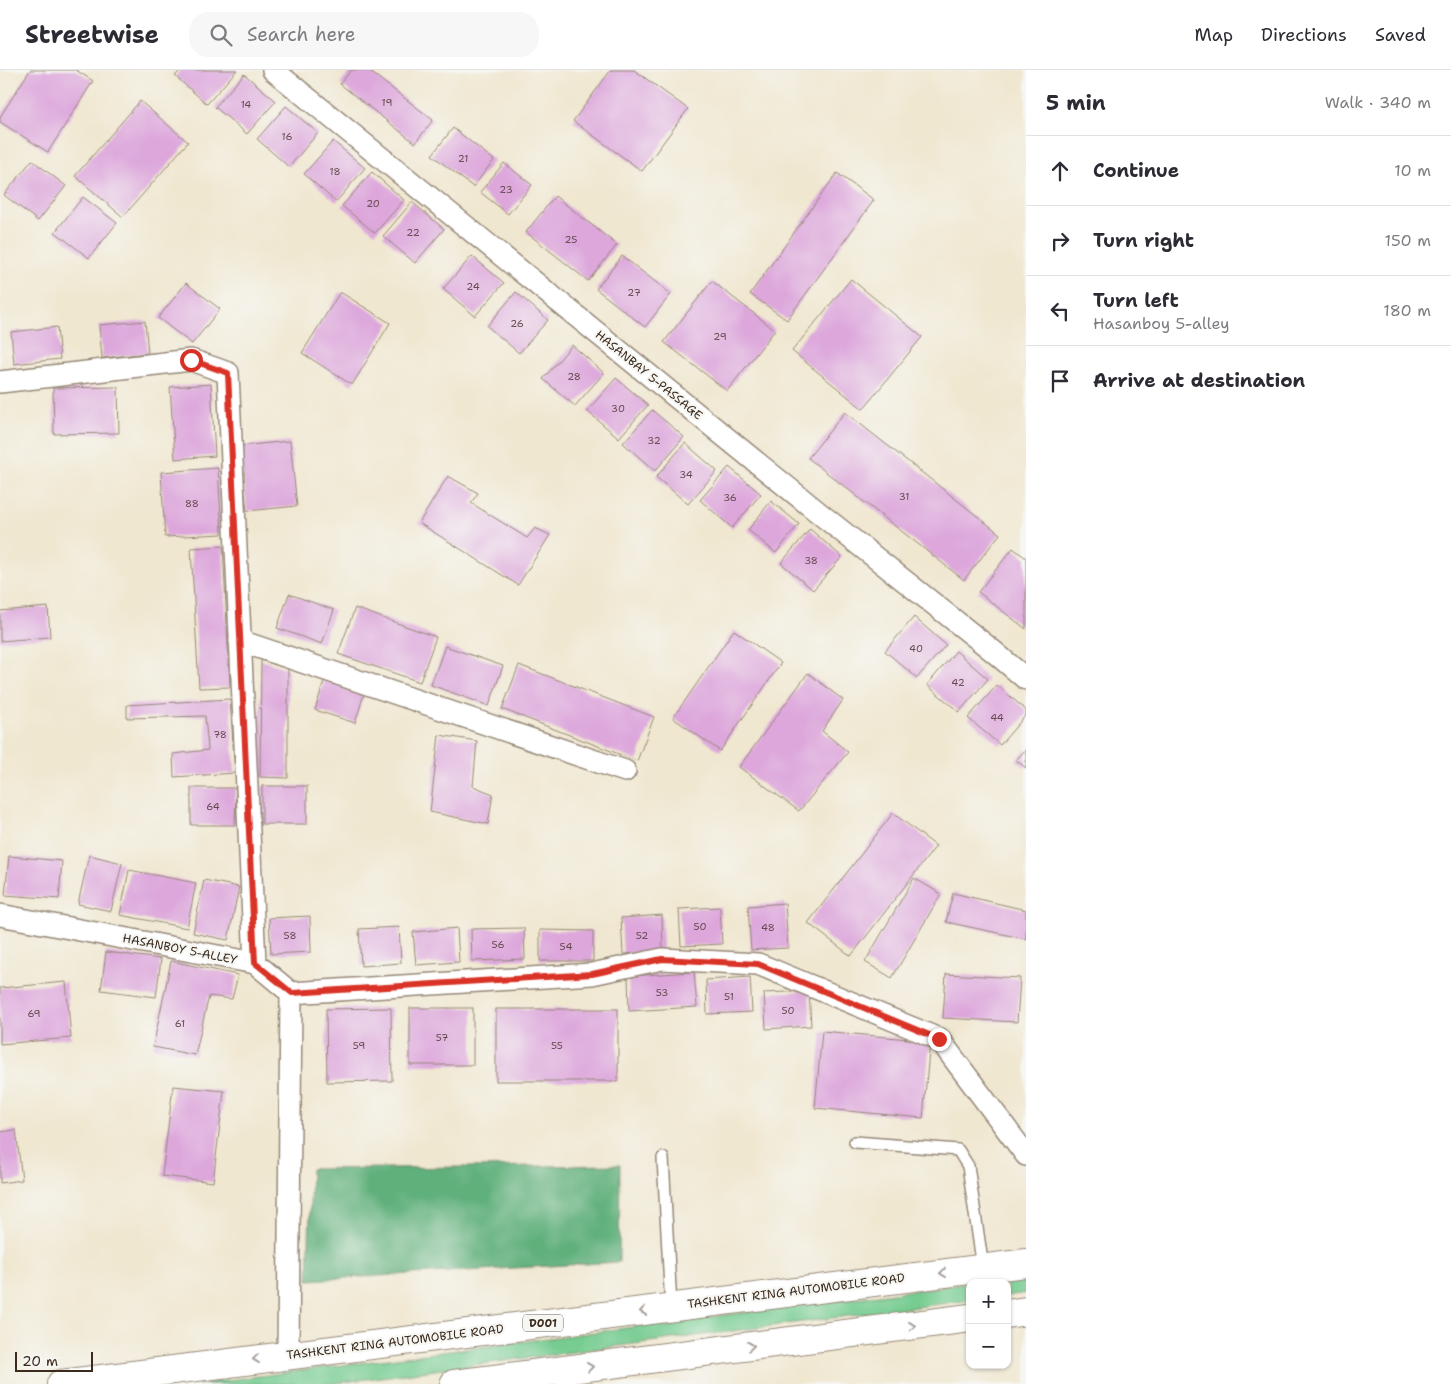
<!DOCTYPE html>
<meta charset="utf-8">
<style>
:root{--surface:#fff;--page:#f7f7f7;--text:#2b2b33;--muted:#7c7c81;--line:#e1e1e2}
body{margin:0;font-family:"Shantell Sans",sans-serif;background:var(--page);color:var(--text)}
.controls{position:absolute;right:15px;bottom:15px;display:grid;overflow:hidden;border-radius:10px;box-shadow:0 1px 4px #0004}
.controls button{width:45px;height:45px;display:grid;place-items:center;padding:0;border:0;border-bottom:1px solid var(--line);background:var(--surface);color:var(--text);font:25px sans-serif}
.scale{position:absolute;left:15px;bottom:12px;width:78px;box-sizing:border-box;padding-left:5px;border:2px solid #3b2a1e;border-top:0;font-size:14px;line-height:18px;white-space:nowrap;color:#3b2a1e;-webkit-text-stroke:4px #f6f6f2;paint-order:stroke}
.stop{position:absolute;width:15px;height:15px;margin:-11px;border:4px solid #d93025;border-radius:50%;background:#fff}
.stop.end{background:#d93025;border-color:#fff;box-shadow:0 1px 5px #0008}
.list{margin:0;padding:0;list-style:none}
h2{display:flex;justify-content:space-between;align-items:center;height:65px;margin:0;padding:0 20px;font-size:21px}
h2 small{font-size:16px;font-weight:400;color:var(--muted)}
.list li{display:grid;grid-template-columns:32px 1fr auto;gap:15px;align-items:center;box-sizing:border-box;height:70px;padding:0 20px;border-top:1px solid var(--line)}
.list b{display:block;font-size:19px;white-space:nowrap}
.list p{margin:0;font-size:16px;white-space:nowrap;color:var(--muted)}
.list em{font-size:16px;font-style:normal;color:var(--muted)}
.icon{flex:none;width:28px;height:28px;fill:none;stroke:currentColor;stroke-width:2;stroke-linecap:round;stroke-linejoin:round}
.map{position:relative;flex:none;width:1026px;height:1314px;overflow:hidden}
header{display:flex;align-items:center;gap:30px;box-sizing:border-box;height:70px;padding:0 25px;background:var(--surface);border-bottom:1px solid var(--line)}
header strong{font-size:24px}
nav{display:flex;gap:28px;margin-inline-start:auto;font-size:18px}
.search{width:350px;height:45px;background:var(--page);display:flex;align-items:center;gap:12px;box-sizing:border-box;padding:0 18px;border-radius:20px;color:var(--muted);font-size:19px}
main{display:flex}
aside{flex:1;background:var(--surface)}
.map>svg:first-child{display:block}
.green{fill:#76cc91;stroke:#587b58}
.forest{fill:#60b07b;stroke:#4e6d4c}
.building{fill:#dda7dc}
.lines{fill:none;stroke-linecap:round;stroke-linejoin:round}
.lane-casing{stroke:#968877;stroke-width:14}
.street-casing{stroke:#968877;stroke-width:24}
.highway-casing{stroke:#968877;stroke-width:30}
.lane{stroke:#fff;stroke-width:11}
.street{stroke:#fff;stroke-width:21}
.highway{stroke:#fff;stroke-width:28}
.oneway{stroke:#a79f9a}
.route{stroke:#d93025;stroke-width:6}
.labels{text-anchor:middle;dominant-baseline:central;stroke-width:4.5;stroke-linejoin:round;paint-order:stroke}
.number-label{font-size:10px;fill:#64494e}
.shield{fill:#f6f6f2;stroke:#73675e;stroke-width:1}
.shield-label{font-size:11px;font-weight:bold;fill:#3b2a1e}
.street-label{font-size:12px;fill:#3b2a1e;stroke:#f6f6f2}
</style>
<header>
<strong>Streetwise</strong>
<div class="search"><svg class="icon" aria-label="search" viewBox="0 0 24 24"><circle cx="10" cy="10" r="6"/><path d="M15 15l6 6"/></svg>Search here</div>
<nav><a>Map</a><a>Directions</a><a>Saved</a></nav>
</header>
<main>
<div class="map">
<svg width="1026" height="1314" viewBox="0 0 1026 1314">
<rect width="100%" height="100%" fill="#f6f6f2"/>
<filter id="ink" filterUnits="userSpaceOnUse"><feTurbulence type="fractalNoise" baseFrequency=".02" numOctaves="2"/><feDisplacementMap in="SourceGraphic" scale="10" xChannelSelector="R" yChannelSelector="G"/><feConvolveMatrix kernelMatrix="1 2 1 2 8 2 1 2 1" color-interpolation-filters="sRGB"/></filter>
<filter id="wash" filterUnits="userSpaceOnUse"><feTurbulence type="fractalNoise" baseFrequency=".0096" numOctaves="4" result="noise"/><feDisplacementMap in="SourceGraphic" scale="20" xChannelSelector="R" yChannelSelector="G"/><feGaussianBlur stdDeviation="1.12" result="paint"/><feColorMatrix in="noise" values="0 0 0 0 0 0 0 0 0 0 0 0 0 0 0 0 0 1.4 0 .05"/><feComposite in="paint" operator="in"/></filter>
<g filter="url(#wash)">
<rect width="100%" height="100%" fill="#f0e7d0"/>
<!-- green -->
<g class="green">
<path d="M1026 1206V1223L1007 1226V1213H975Z"/>
<path d="M970 1213V1230L328 1314H198Z"/>
</g>
<!-- forest -->
<path class="forest" d="M620 1095 619 1192 308 1210 311 1099Z"/>
<g id="blocks">
<!-- building -->
<g class="building">
<path d="M30 0H76L93 11 48 82 0 52V47Z"/>
<path d="M181 0H237L207 34 175 6Z"/>
<path d="M351 0H368L433 50 415 73 340 14Z"/>
<path d="M611 0H634L688 39 642 101 573 51Z"/>
<path d="M244 4 276 31 247 64 215 37Z"/>
<path d="M140 31 188 72 123 147 75 106Z"/>
<path d="M286 36 318 63 289 97 257 69Z"/>
<path d="M453 58 494 90 473 117 432 85Z"/>
<path d="M333 71 365 98 336 132 304 104Z"/>
<path d="M32 90 66 116 38 151 4 125Z"/>
<path d="M504 93 532 115 508 144 480 122Z"/>
<path d="M372 102 404 130 375 163 342 136Z"/>
<path d="M837 103 874 130 787 250 750 224Z"/>
<path d="M555 126 617 175 588 211 526 162Z"/>
<path d="M83 127 117 153 89 188 55 162Z"/>
<path d="M412 132 444 159 415 193 383 166Z"/>
<path d="M472 186 504 213 475 246 443 219Z"/>
<path d="M622 186 671 224 645 257 596 219Z"/>
<path d="M851 209 922 267 863 339 792 281Z"/>
<path d="M712 211 775 260 727 321 664 272Z"/>
<path d="M186 213 220 239 192 274 158 248Z"/>
<path d="M340 222 390 253 352 315 302 283Z"/>
<path d="M516 222 548 250 519 283 487 256Z"/>
<path d="M145 251 148 283 102 288 99 255Z"/>
<path d="M57 257 60 289 14 294 11 262Z"/>
<path d="M572 275 604 303 575 336 543 309Z"/>
<path d="M616 308 648 335 619 368 587 341Z"/>
<path d="M211 314 215 386 175 389 170 317Z"/>
<path d="M118 317 119 363 54 364 53 318Z"/>
<path d="M652 340 684 367 655 401 623 373Z"/>
<path d="M845 342 1000 464 964 510 808 388Z"/>
<path d="M290 371 297 436 247 441 240 376Z"/>
<path d="M685 373 717 401 688 434 656 407Z"/>
<path d="M729 397 761 424 732 458 700 430Z"/>
<path d="M218 398 222 464 165 467 161 402Z"/>
<path d="M448 406 478 423 471 433 527 468 535 458 550 465 518 515 419 453Z"/>
<path d="M771 431 799 454 776 483 748 460Z"/>
<path d="M810 459 842 487 813 520 781 493Z"/>
<path d="M223 476 230 617 199 618 191 478Z"/>
<path d="M1013 478 1026 488V559L978 522Z"/>
<path d="M289 524 334 540 322 574 277 558Z"/>
<path d="M48 537 50 567 0 571V541Z"/>
<path d="M355 538 436 567 420 612 338 584Z"/>
<path d="M914 547 946 575 917 608 885 581Z"/>
<path d="M734 560 781 593 720 681 673 648Z"/>
<path d="M445 576 503 596 489 636 431 615Z"/>
<path d="M956 581 988 609 959 642 927 615Z"/>
<path d="M261 590 288 599V708L260 707Z"/>
<path d="M519 595 654 647 637 691 502 639Z"/>
<path d="M808 603 843 630 822 661 848 682 799 741 739 697Z"/>
<path d="M325 608 365 621 355 653 315 640Z"/>
<path d="M997 615 1026 640V645L1000 675 968 648Z"/>
<path d="M230 629 235 703 174 707 173 684 208 680 205 646 127 648V635Z"/>
<path d="M439 665 477 671 473 716 493 724 488 754 430 742Z"/>
<path d="M1026 679V698L1016 690Z"/>
<rect x="262" y="716" width="45" height="38"/>
<path d="M191 718H236L235 755H191Z"/>
<path d="M893 743 936 776 851 886 808 853Z"/>
<path d="M89 785 122 793 111 841 78 834Z"/>
<path d="M9 786 62 791 59 829 5 825Z"/>
<path d="M129 800 196 813 187 858 120 845Z"/>
<path d="M914 808 941 824 892 908 865 892Z"/>
<path d="M204 810 239 817 228 870 193 863Z"/>
<path d="M953 823 1026 840V869L946 852Z"/>
<path d="M785 833 788 878 751 880 748 836Z"/>
<path d="M720 837 722 874 681 876 679 839Z"/>
<path d="M662 845 663 882 623 884 621 848Z"/>
<path d="M310 846 311 882 271 884 269 848Z"/>
<path d="M399 857 401 893 361 896 359 859Z"/>
<path d="M457 858 459 892 416 895 413 862Z"/>
<path d="M524 858 525 889 472 891 471 859Z"/>
<path d="M540 860 593 861V891H540Z"/>
<path d="M106 882 161 889 156 927 101 920Z"/>
<path d="M171 891 238 905 232 929 209 926 195 985 153 977Z"/>
<path d="M694 902 697 937 629 941 628 906Z"/>
<path d="M946 904 1020 908 1017 952 943 948Z"/>
<path d="M750 907 752 942 707 944 706 910Z"/>
<path d="M66 912 71 968 0 974V918Z"/>
<path d="M809 921 811 956 766 959 764 923Z"/>
<path d="M391 938 392 1011 327 1012 326 939Z"/>
<rect x="410" y="938" width="63" height="57"/>
<rect x="496" y="939" width="122" height="72"/>
<path d="M822 961 930 971 923 1048 815 1038Z"/>
<path d="M173 1016 224 1021 213 1112 162 1106Z"/>
<path d="M16 1060 22 1110 0 1113V1062Z"/>
</g>
</g>
</g>
<g filter="url(#ink)">
<use href="#blocks" fill-opacity="0" stroke="#968877" stroke-width="1"/>
<g class="lines">
<defs>
<g id="lane">
<path d="M855 1072 958 1080 968 1096 983 1198"/>
<path d="M663 1088 671 1237"/>
</g>
<g id="street">
<path d="M273 0 824 447 993 581 1026 609"/>
<path d="M0 312 191 290 228 303 255 893"/>
<path d="M240 571 625 701"/>
<path d="M0 845 255 893 291 923 592 904 662 889 758 894 939 969 1026 1085"/>
<path d="M288 1285 291 923"/>
</g>
<g id="highway">
<path d="M1007 1244 1026 1241"/>
<path d="M61 1314 1026 1193"/>
<path d="M454 1314 970 1248"/>
</g>
</defs>
<!-- lane casing -->
<use href="#lane" class="lane-casing"/>
<!-- street casing -->
<use href="#street" class="street-casing"/>
<!-- highway casing -->
<use href="#highway" class="highway-casing"/>
<!-- lane -->
<use href="#lane" class="lane"/>
<!-- street -->
<use href="#street" class="street"/>
<!-- highway -->
<use href="#highway" class="highway"/>
</g>
<!-- one-way arrows -->
<defs><path id="oneway-chevron" d="M-2-3.5L2.5 0L-2 3.5" fill="none" stroke-width="1.6" stroke-linecap="round" stroke-linejoin="round" transform="scale(1.25)"/></defs>
<g class="oneway">
<use href="#oneway-chevron" transform="translate(943 1203) rotate(173)"/>
<use href="#oneway-chevron" transform="translate(643 1241) rotate(173)"/>
<use href="#oneway-chevron" transform="translate(912 1256) rotate(-7)"/>
<use href="#oneway-chevron" transform="translate(751 1276) rotate(-7)"/>
<use href="#oneway-chevron" transform="translate(256 1289) rotate(173)"/>
<use href="#oneway-chevron" transform="translate(590 1297) rotate(-7)"/>
</g>
</g>
<g class="lines" filter="url(#ink)">
<!-- route -->
<path class="route" d="M191 290 228 303 255 893 292 923 592 904 662 889 758 894 939 969"/>
</g>
<g class="labels">
<!-- number labels -->
<g class="number-label">
<text x="387" y="32">19</text>
<text x="246" y="34">14</text>
<text x="287" y="66">16</text>
<text x="463" y="88">21</text>
<text x="335" y="101">18</text>
<text x="506" y="119">23</text>
<text x="373" y="133">20</text>
<text x="413" y="162">22</text>
<text x="571" y="169">25</text>
<text x="473" y="216">24</text>
<text x="634" y="222">27</text>
<text x="517" y="253">26</text>
<text x="720" y="266">29</text>
<text x="574" y="306">28</text>
<text x="618" y="338">30</text>
<text x="654" y="370">32</text>
<text x="686" y="404">34</text>
<text x="904" y="426">31</text>
<text x="730" y="427">36</text>
<text x="192" y="433">88</text>
<text x="811" y="490">38</text>
<text x="916" y="578">40</text>
<text x="958" y="612">42</text>
<text x="997" y="647">44</text>
<text x="220" y="664">78</text>
<text x="213" y="736">64</text>
<text x="700" y="856">50</text>
<text x="768" y="857">48</text>
<text x="290" y="865">58</text>
<text x="642" y="865">52</text>
<text x="498" y="874">56</text>
<text x="566" y="876">54</text>
<text x="662" y="922">53</text>
<text x="729" y="926">51</text>
<text x="788" y="940">50</text>
<text x="34" y="943">69</text>
<text x="180" y="953">61</text>
<text x="442" y="967">57</text>
<text x="359" y="975">59</text>
<text x="557" y="975">55</text>
</g>
<!-- shield labels -->
<rect class="shield" x="523" y="1244.5" width="40" height="17" rx="4"/>
<g class="shield-label">
<text x="543" y="1253">D001</text>
</g>
<!-- street labels -->
<g class="street-label">
<text transform="translate(649 305) rotate(39)">HASANBAY 5-PASSAGE</text>
<text transform="translate(180 879) rotate(11)">HASANBOY 5-ALLEY</text>
<text transform="translate(796 1221) rotate(-7)">TASHKENT RING AUTOMOBILE ROAD</text>
<text transform="translate(395 1272) rotate(-7)">TASHKENT RING AUTOMOBILE ROAD</text>
</g>
</g>
</svg>
<div class="controls">
<button>+</button>
<button>−</button>
</div>
<div class="scale">20 m</div>
<div class="stop" style="left:191px;top:290px"></div>
<div class="stop end" style="left:939px;top:969px"></div>
</div>
<aside>
<h2>5 min<small>Walk · 340 m</small></h2>
<ul class="list">
<li><svg class="icon" aria-label="ahead" viewBox="0 0 24 24"><path d="M12 20V5M6 11l6-6 6 6"/></svg><div><b>Continue</b></div><em>10 m</em></li>
<li><svg class="icon" aria-label="right" viewBox="0 0 24 24"><path d="M7 20v-9h11M14 6l5 5-5 5"/></svg><div><b>Turn right</b></div><em>150 m</em></li>
<li><svg class="icon" aria-label="left" viewBox="0 0 24 24"><path d="M17 20v-9H6M10 6l-5 5 5 5"/></svg><div><b>Turn left</b><p>Hasanboy 5-alley</p></div><em>180 m</em></li>
<li><svg class="icon" aria-label="arrive" viewBox="0 0 24 24"><path d="M6 21V4h12l-3 4 3 4H6"/></svg><div><b>Arrive at destination</b></div></li>
</ul>
</aside>
</main>
